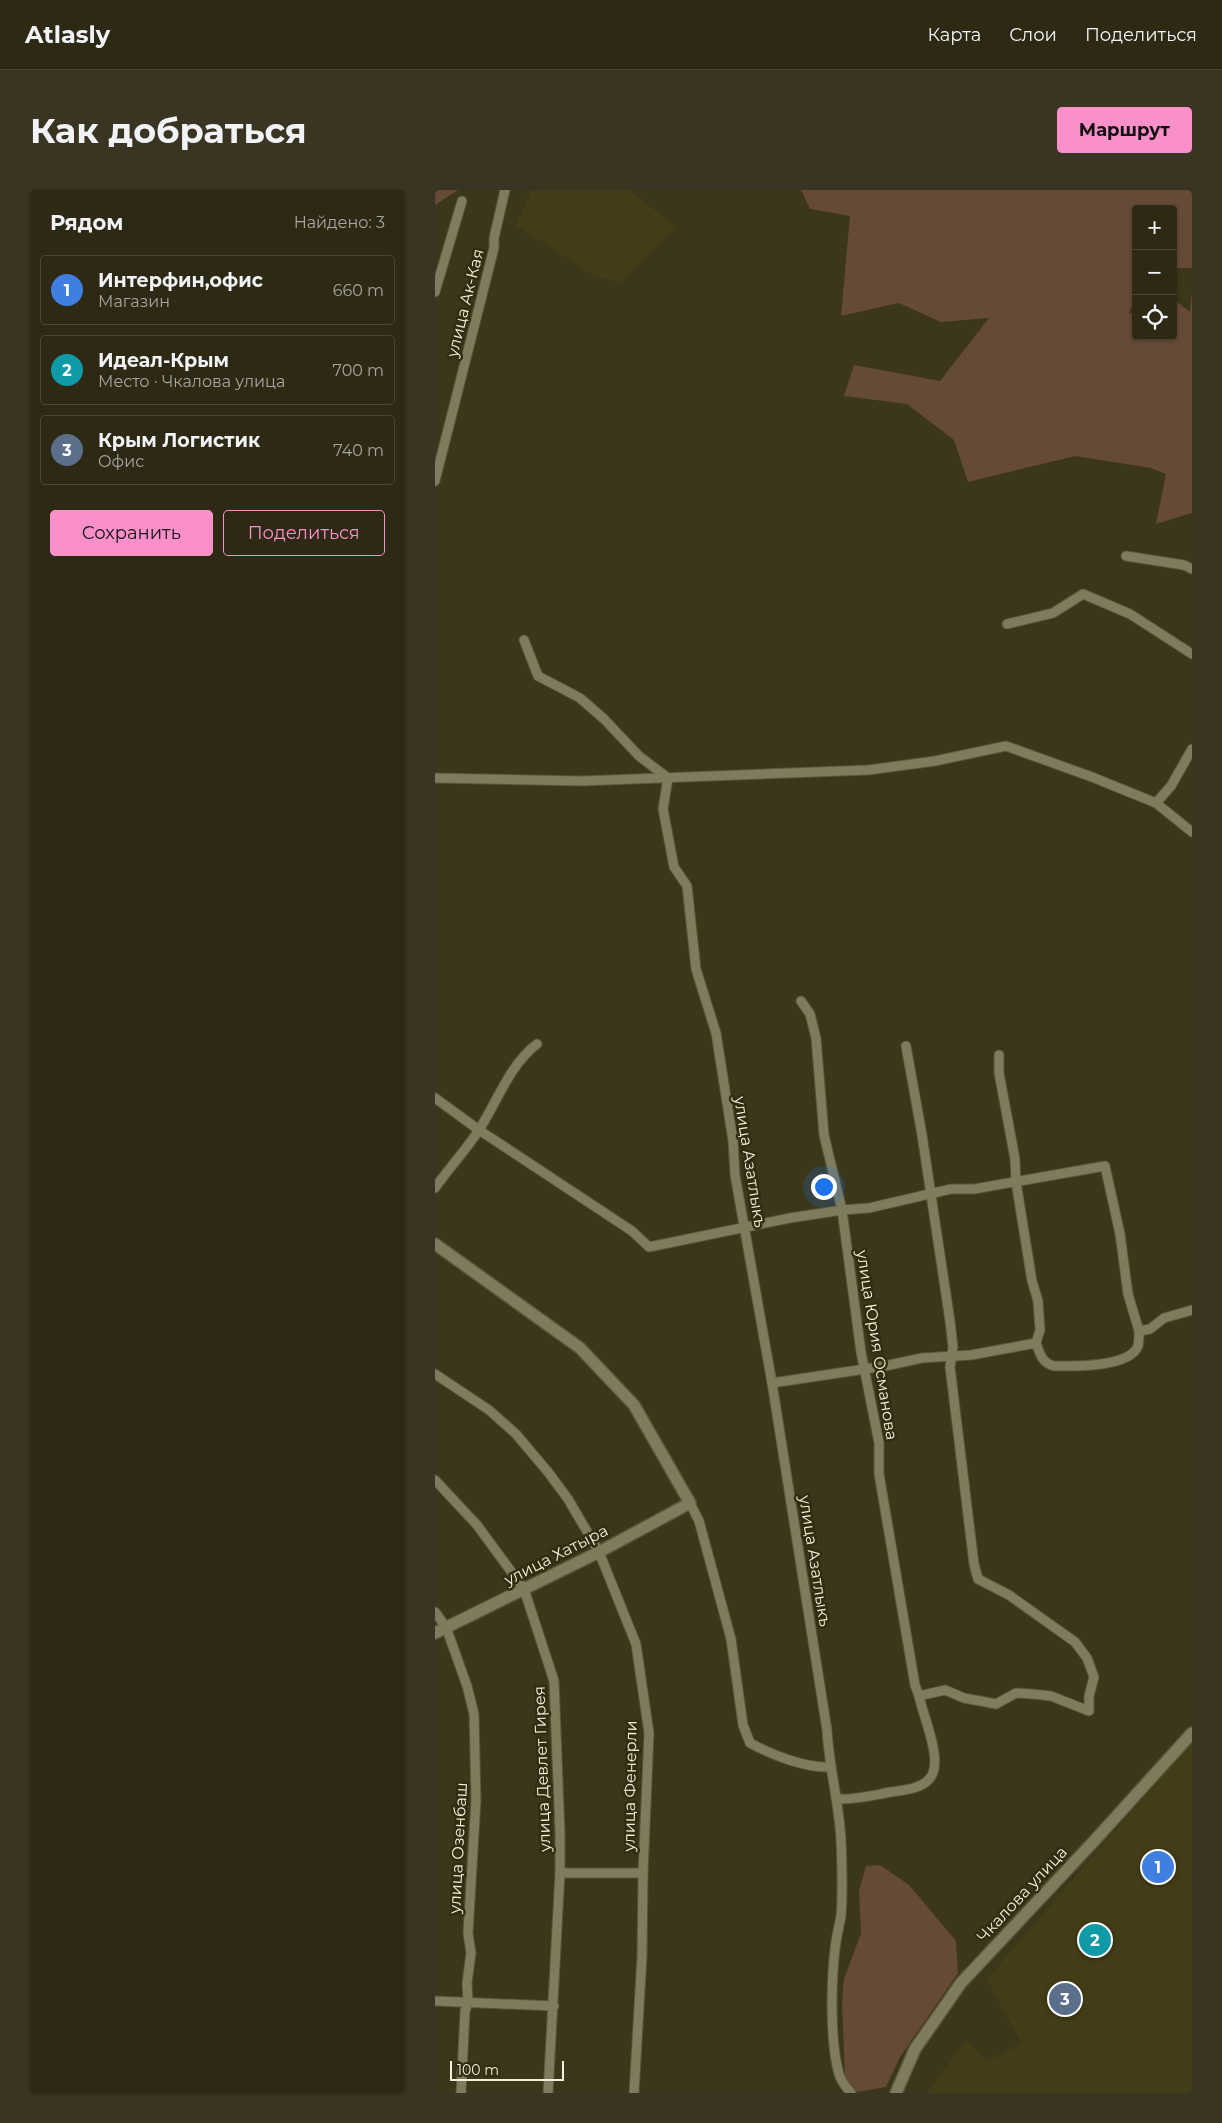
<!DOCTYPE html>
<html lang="ru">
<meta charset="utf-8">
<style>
:root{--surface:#2d2914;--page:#393522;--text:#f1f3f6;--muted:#a7a6a0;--line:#484534;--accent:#f990ca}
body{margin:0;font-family:Montserrat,sans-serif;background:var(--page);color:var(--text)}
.controls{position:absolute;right:15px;top:15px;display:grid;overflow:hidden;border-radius:5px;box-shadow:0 1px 4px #0004}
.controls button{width:45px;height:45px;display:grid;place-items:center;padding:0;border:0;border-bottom:1px solid var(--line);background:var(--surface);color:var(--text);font:25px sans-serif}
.scale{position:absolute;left:15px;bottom:12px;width:114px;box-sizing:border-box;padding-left:5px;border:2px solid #f2efde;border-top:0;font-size:14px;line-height:18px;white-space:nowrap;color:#f2efde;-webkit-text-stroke:4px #322d10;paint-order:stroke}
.you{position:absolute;left:388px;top:996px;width:18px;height:18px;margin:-12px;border:4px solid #fff;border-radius:50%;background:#1a73e8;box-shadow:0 0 0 8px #1a73e833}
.badge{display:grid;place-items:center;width:32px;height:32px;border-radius:50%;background:var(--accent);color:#fff;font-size:16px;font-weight:700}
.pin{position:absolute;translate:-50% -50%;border:2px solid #fff;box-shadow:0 1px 5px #0006}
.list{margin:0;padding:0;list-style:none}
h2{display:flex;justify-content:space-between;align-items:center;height:65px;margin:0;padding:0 20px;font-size:21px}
h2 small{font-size:16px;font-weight:400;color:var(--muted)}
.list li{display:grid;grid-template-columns:32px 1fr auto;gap:15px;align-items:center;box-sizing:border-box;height:70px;margin:0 10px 10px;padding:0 10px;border:1px solid var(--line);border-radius:5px}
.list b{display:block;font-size:19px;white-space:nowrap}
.list p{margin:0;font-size:16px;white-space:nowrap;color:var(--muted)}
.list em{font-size:16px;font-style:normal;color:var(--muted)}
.actions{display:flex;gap:10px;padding:15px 20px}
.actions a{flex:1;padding:11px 0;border:1px solid var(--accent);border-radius:5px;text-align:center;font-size:18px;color:var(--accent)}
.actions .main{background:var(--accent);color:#111}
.icon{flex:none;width:28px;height:28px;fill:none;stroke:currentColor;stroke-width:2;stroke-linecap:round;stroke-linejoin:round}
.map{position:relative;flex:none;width:757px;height:1903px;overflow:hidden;border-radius:5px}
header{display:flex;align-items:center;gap:30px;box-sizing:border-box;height:70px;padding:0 25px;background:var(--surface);border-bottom:1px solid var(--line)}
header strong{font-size:24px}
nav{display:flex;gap:28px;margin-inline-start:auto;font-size:18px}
.intro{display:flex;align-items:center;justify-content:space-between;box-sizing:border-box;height:120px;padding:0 30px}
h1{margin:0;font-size:35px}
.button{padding:12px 22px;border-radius:5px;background:var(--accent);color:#111;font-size:18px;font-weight:700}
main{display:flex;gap:30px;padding:0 30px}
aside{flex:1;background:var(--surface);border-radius:5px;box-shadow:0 1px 4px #0004}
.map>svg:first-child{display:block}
.built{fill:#433d17}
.green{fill:#654a38}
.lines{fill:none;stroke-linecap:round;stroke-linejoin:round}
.minor-casing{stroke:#59553b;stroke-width:11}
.tertiary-casing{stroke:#59553b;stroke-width:14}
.minor{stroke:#807b5c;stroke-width:9}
.tertiary{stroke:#807b5c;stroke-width:11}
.labels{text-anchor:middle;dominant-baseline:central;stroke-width:5;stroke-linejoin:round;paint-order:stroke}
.street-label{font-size:16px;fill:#f2efde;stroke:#322d10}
</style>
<header>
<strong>Atlasly</strong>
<nav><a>Карта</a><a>Слои</a><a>Поделиться</a></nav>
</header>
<div class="intro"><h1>Как добраться</h1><a class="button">Маршрут</a></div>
<main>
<aside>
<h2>Рядом<small>Найдено: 3</small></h2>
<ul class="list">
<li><span class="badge" style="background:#3f7fe0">1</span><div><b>Интерфин,офис</b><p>Магазин</p></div><em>660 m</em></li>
<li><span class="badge" style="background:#0f9aa8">2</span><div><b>Идеал-Крым</b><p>Место · Чкалова улица</p></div><em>700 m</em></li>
<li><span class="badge" style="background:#5c6f8a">3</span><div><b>Крым Логистик</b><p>Офис</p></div><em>740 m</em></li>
</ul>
<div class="actions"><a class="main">Сохранить</a><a>Поделиться</a></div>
</aside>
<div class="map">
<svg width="757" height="1903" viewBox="0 0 757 1903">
<rect width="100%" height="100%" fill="#3c371a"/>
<!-- built -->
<g class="built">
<path d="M97 0H194L241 37 186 92 161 87 81 35Z"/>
<path d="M757 1552V1903H492L531 1850 551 1872 587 1854 552 1789Z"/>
</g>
<!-- green -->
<g class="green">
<path d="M0 0H23L0 15Z"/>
<path d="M366 0H757V78H738V19H701V105L694 124 701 121V146H738V109L755 122 757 101V323L721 334 731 284 716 278 640 266 533 292 519 250 472 214 409 206 419 175 505 191 554 128 506 132 464 113 406 126 415 26 375 19Z"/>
<path d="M445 1675 474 1695 521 1751 523 1783 465 1867 451 1897 422 1902 410 1889 407 1812 409 1789 426 1743 424 1701 431 1676Z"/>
</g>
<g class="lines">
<defs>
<g id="minor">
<path d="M0 102 27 11"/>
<path d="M0 291 59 58V48L70 0"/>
<path d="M691 366 749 375 757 379"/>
<path d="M572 434 618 423 648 404 695 424 757 464"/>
<path d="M89 450 103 486 145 508 169 529 204 566 233 588 228 619 239 677 252 696 261 779 281 843 298 951 300 985 337 1193 392 1540C394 1577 404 1613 406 1650 407 1673 408 1702 406 1726 404 1737 401 1748 400 1759 396 1792 395 1853 404 1884 406 1892 411 1897 416 1903"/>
<path d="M0 588 147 591 433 580 500 571 571 556 657 587 721 613 757 642"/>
<path d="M721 613 736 596 757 559"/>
<path d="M366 811 375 824 381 848 389 945 407 1020 426 1162 444 1253V1284L480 1495 484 1506 510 1500 529 1508 561 1514 581 1503 597 1504 616 1506 654 1521V1506L659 1487 652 1468 640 1452 574 1405 543 1389 539 1374 515 1177 518 1157 515 1131 487 945 471 856"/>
<path d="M564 865V883L580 969 581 992 597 1091 603 1111 605 1140 601 1153"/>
<path d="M0 908 44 940 197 1041 214 1057 355 1028 407 1020 434 1018 516 999H539L670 976 685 1044 693 1104 704 1141 715 1139 729 1128 757 1120"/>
<path d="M0 998C14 978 31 960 44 940 62 912 75 874 102 854"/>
<path d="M0 1184 54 1220 81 1244 113 1282 133 1309 164 1362 201 1454 214 1543 208 1683 207 1766 199 1903"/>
<path d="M337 1193 450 1176 487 1168 536 1165 601 1153C605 1164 607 1173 619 1176 638 1176 694 1178 703 1156 704 1152 704 1145 704 1141"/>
<path d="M0 1290 42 1335 89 1399 119 1491 125 1643V1683L113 1903"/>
<path d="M255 1313 264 1331 296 1449 308 1535 315 1553C337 1565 370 1578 395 1577"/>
<path d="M0 1422 11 1437 32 1496 39 1524 41 1610 33 1743 36 1763 32 1793 33 1813 30 1821 26 1903"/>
<path d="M402 1609C419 1610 439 1605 456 1602 468 1600 487 1599 495 1588 509 1572 488 1526 484 1506"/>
<path d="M125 1683H208"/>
<path d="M0 1811 119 1816"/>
</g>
<g id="tertiary">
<path d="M0 1054 145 1158 199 1215 255 1313 164 1362 0 1443"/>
<path d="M461 1903 480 1859 526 1793 660 1650 757 1543"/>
</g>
</defs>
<!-- minor casing -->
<use href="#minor" class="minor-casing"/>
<!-- tertiary casing -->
<use href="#tertiary" class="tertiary-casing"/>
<!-- minor -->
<use href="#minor" class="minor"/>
<!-- tertiary -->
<use href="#tertiary" class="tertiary"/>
</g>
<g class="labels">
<!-- street labels -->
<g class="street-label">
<text transform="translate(30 113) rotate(-76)">улица Ак-Кая</text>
<text transform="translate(315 972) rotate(81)">улица Азатлыкъ</text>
<text transform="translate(442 1155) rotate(81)">улица Юрия Османова</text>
<text transform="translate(121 1365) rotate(-27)">улица Хатыра</text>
<text transform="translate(380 1371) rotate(81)">улица Азатлыкъ</text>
<text transform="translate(107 1579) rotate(-92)">улица Девлет Гирея</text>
<text transform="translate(195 1596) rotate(-89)">улица Фенерли</text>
<text transform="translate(23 1658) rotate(-87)">улица Озенбаш</text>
<text transform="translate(587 1704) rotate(-47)">Чкалова улица</text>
</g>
</g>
</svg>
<div class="controls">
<button>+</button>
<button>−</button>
<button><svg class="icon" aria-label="locate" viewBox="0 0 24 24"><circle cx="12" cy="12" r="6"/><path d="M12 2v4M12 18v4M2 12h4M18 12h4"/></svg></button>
</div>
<div class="scale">100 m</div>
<div class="you"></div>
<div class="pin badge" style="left:723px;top:1677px;background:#3f7fe0">1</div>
<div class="pin badge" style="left:660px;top:1750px;background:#0f9aa8">2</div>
<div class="pin badge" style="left:630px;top:1809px;background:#5c6f8a">3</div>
</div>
</main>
